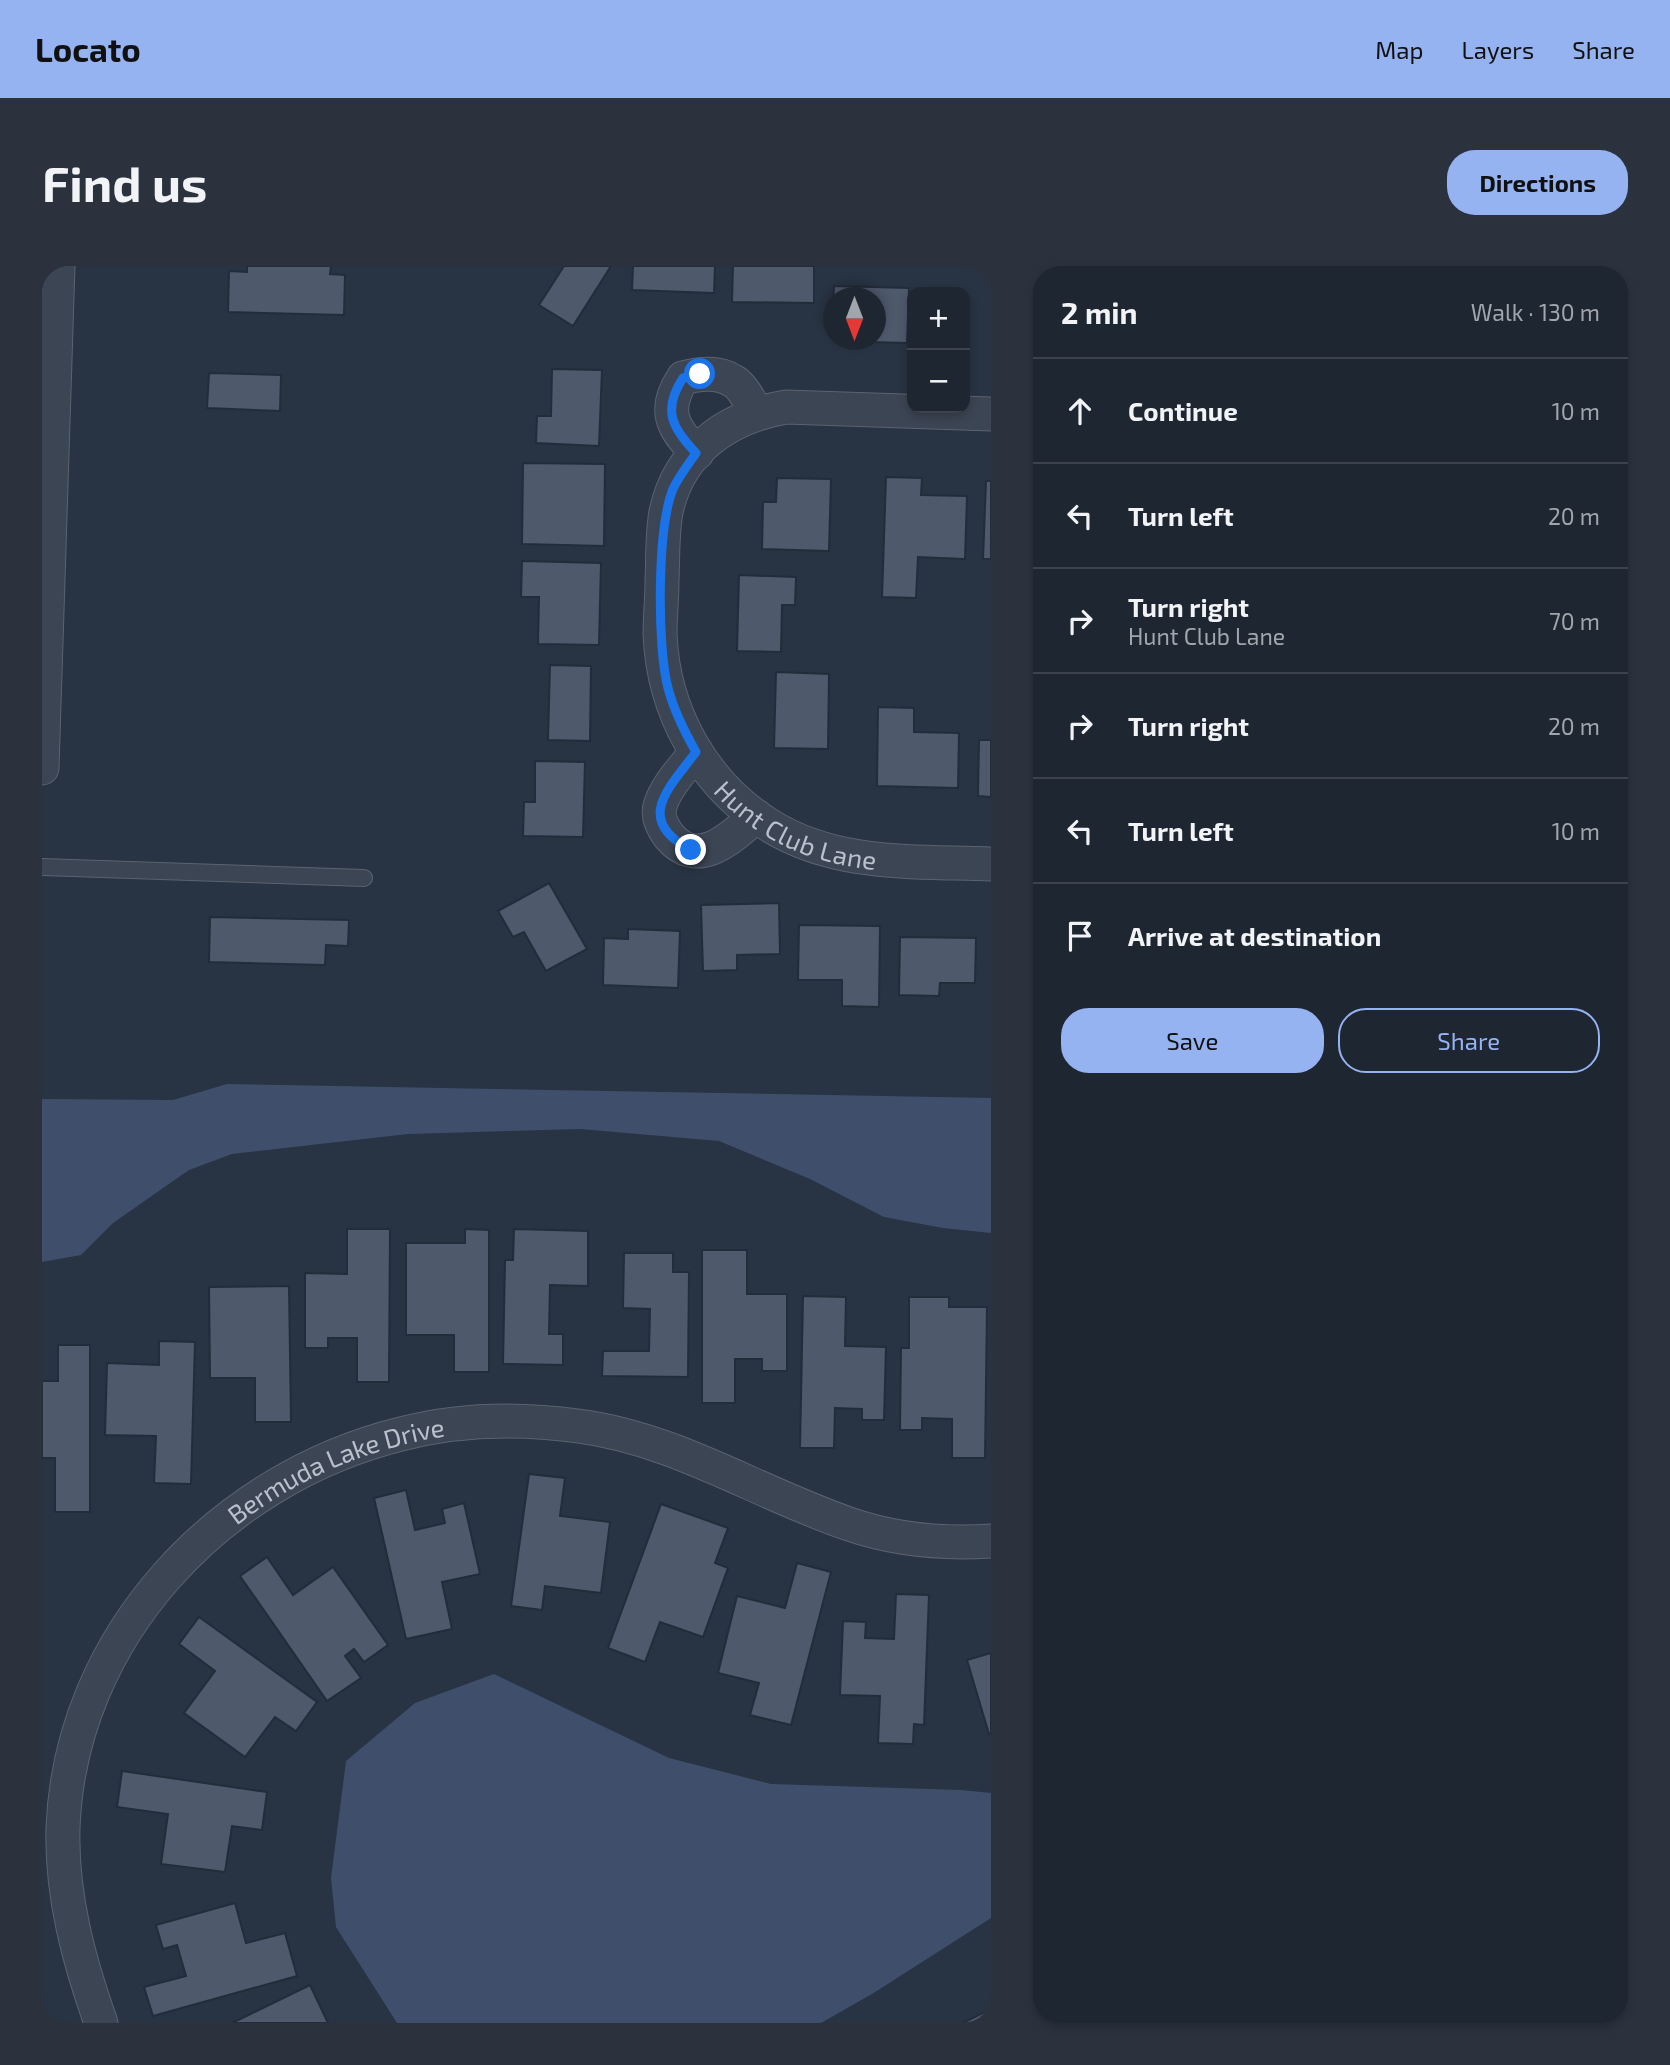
<!DOCTYPE html>
<meta charset="utf-8">
<style>
:root{--surface:#1e2632;--page:#2b323e;--text:#f1f3f6;--muted:#a1a5ac;--line:#3c434d;--accent:#95b2f1}
body{margin:0;font-family:"Exo 2",sans-serif;background:var(--page);color:var(--text)}
.controls{position:absolute;right:21px;top:21px;display:grid;overflow:hidden;border-radius:14px;box-shadow:0 4px 10px #0003}
.controls button{width:63px;height:63px;display:grid;place-items:center;padding:0;border:0;border-bottom:2px solid var(--line);background:var(--surface);color:var(--text);font:35px sans-serif}
.compass{position:absolute;left:781px;top:21px;width:63px;height:63px;border-radius:50%;background:var(--surface);box-shadow:0 4px 10px #0003;rotate:180deg}
.stop{position:absolute;width:21px;height:21px;margin:-16px;border:5px solid #1a73e8;border-radius:50%;background:#fff}
.stop.end{background:#1a73e8;border-color:#fff;box-shadow:0 2px 7px #0008}
.list{margin:0;padding:0;list-style:none}
h2{display:flex;justify-content:space-between;align-items:center;height:91px;margin:0;padding:0 28px;font-size:30px}
h2 small{font-size:23px;font-weight:400;color:var(--muted)}
.list li{display:grid;grid-template-columns:46px 1fr auto;gap:21px;align-items:center;box-sizing:border-box;height:105px;padding:0 28px;border-top:2px solid var(--line)}
.list b{display:block;font-size:26px;white-space:nowrap}
.list p{margin:0;font-size:23px;white-space:nowrap;color:var(--muted)}
.list em{font-size:23px;font-style:normal;color:var(--muted)}
.actions{display:flex;gap:14px;padding:21px 28px}
.actions a{flex:1;padding:16px 0;border:2px solid var(--accent);border-radius:28px;text-align:center;font-size:24px;color:var(--accent)}
.actions .main{background:var(--accent);color:#111}
.icon{flex:none;width:38px;height:38px;fill:none;stroke:currentColor;stroke-width:2;stroke-linecap:round;stroke-linejoin:round}
.map{position:relative;flex:none;width:949px;height:1757px;overflow:hidden;border-radius:28px}
header{display:flex;align-items:center;gap:42px;box-sizing:border-box;height:98px;padding:0 35px;background:var(--accent);color:#111}
header strong{font-size:33px}
nav{display:flex;gap:38px;margin-inline-start:auto;font-size:24px}
.intro{display:flex;align-items:center;justify-content:space-between;box-sizing:border-box;height:168px;padding:0 42px}
h1{margin:0;font-size:49px}
.button{padding:18px 32px;border-radius:28px;background:var(--accent);color:#111;font-size:24px;font-weight:700}
main{display:flex;gap:42px;padding:0 42px}
aside{flex:1;background:var(--surface);border-radius:28px;box-shadow:0 4px 10px #0003}
.map>svg:first-child{display:block}
.water{fill:#3f4f6b}
.building{fill:#4e596c;stroke:#232c3a;stroke-width:2}
.lines{fill:none;stroke-linecap:round;stroke-linejoin:round}
.service-casing{stroke:#5b6370;stroke-width:18}
.minor-casing{stroke:#5b6370;stroke-width:35}
.service{stroke:#3c4553;stroke-width:16}
.minor{stroke:#3c4553;stroke-width:33}
.route{stroke:#1a73e8;stroke-width:9}
.labels{text-anchor:middle;dominant-baseline:central;stroke-width:7;stroke-linejoin:round;paint-order:stroke}
.street-label{font-size:26px;fill:#bac0cc;stroke:#212a38}
</style>
<header>
<strong>Locato</strong>
<nav><a>Map</a><a>Layers</a><a>Share</a></nav>
</header>
<div class="intro"><h1>Find us</h1><a class="button">Directions</a></div>
<main>
<div class="map">
<svg width="949" height="1757" viewBox="0 0 949 1757">
<rect width="100%" height="100%" fill="#283343"/>
<!-- water -->
<g class="water">
<path d="M185 818 949 832V967L901 962 842 951 768 913 677 875 538 863 366 868 190 888 147 904 71 957 39 989 0 996V833L131 834Z"/>
<path d="M452 1408 627 1492 729 1518 919 1524 949 1527V1652L830 1728 779 1757H355L294 1661 289 1612 304 1495 373 1437Z"/>
</g>
<!-- building -->
<g class="building">
<path d="M205 0H289L288 8 303 9 302 49 186 46 187 5 205 6Z"/>
<path d="M522 0H569L531 60 497 39Z"/>
<path d="M591 0H673L672 27 590 24Z"/>
<path d="M691 0H772V37L690 36Z"/>
<path d="M792 20 867 22 865 77 828 76V74H834V32H792L790 69Z"/>
<path d="M510 103 560 104 557 180 494 177 495 150H509Z"/>
<path d="M167 107 239 109 238 145 165 142Z"/>
<path d="M481 197 563 198 562 280 480 278Z"/>
<path d="M844 211 880 212 879 229 925 230 923 293 876 291 874 332 840 331Z"/>
<path d="M735 212 789 213 787 285 720 283 721 236H734Z"/>
<path d="M944 215H949V293H941Z"/>
<path d="M480 295 559 297 557 379 496 378 497 331H479Z"/>
<path d="M697 309 754 311 753 339H740L739 386 695 385Z"/>
<path d="M508 399 549 400 548 475 506 474Z"/>
<path d="M734 406 787 408 786 483 732 482Z"/>
<path d="M836 441 872 442V466L917 467 916 522 835 520Z"/>
<path d="M937 474H949V531L936 530Z"/>
<path d="M493 495 543 496 541 571 481 570 482 536H493Z"/>
<path d="M507 617 545 683 504 705 482 666 471 671 456 645Z"/>
<path d="M737 637 738 688 695 689V704L661 705 659 639Z"/>
<path d="M168 651 307 654 306 680 284 679 283 699 167 696Z"/>
<path d="M757 659 838 660 837 741 800 740V714H756Z"/>
<path d="M586 663 638 665 636 722 561 719 562 672 586 673Z"/>
<path d="M858 671 934 672 933 717H898L897 730 857 729Z"/>
<path d="M305 963H348L347 1116H315V1072H286V1082H263V1007L305 1008Z"/>
<path d="M423 963 447 964V1106H412V1069H364V977H423Z"/>
<path d="M472 963 546 965V1020L508 1019 507 1068H521V1099L461 1098 463 994H471Z"/>
<path d="M660 984H705V1028H745V1105H720V1093H693V1137H660Z"/>
<path d="M582 987H631V1006H647L646 1111 560 1110 561 1085H607L608 1043 581 1042Z"/>
<path d="M247 1020 249 1156H213V1112H168L167 1021Z"/>
<path d="M761 1030 804 1031 803 1080 844 1081 842 1154H820V1143L793 1142 792 1182H758Z"/>
<path d="M867 1031H907V1041H945L943 1192H910V1153L880 1152V1164H858L859 1082H867Z"/>
<path d="M117 1075 153 1076 149 1218 112 1217 114 1170 63 1169 65 1097 117 1099Z"/>
<path d="M16 1079H48V1246H13V1192H0V1115H16Z"/>
<path d="M487 1208 523 1212 518 1250 568 1256 559 1327 503 1320 500 1344 469 1340Z"/>
<path d="M364 1224 373 1264 403 1257 400 1243 422 1237 438 1308 400 1316 410 1363 364 1373 332 1232Z"/>
<path d="M619 1238 686 1262 673 1297 686 1302 661 1371 618 1356 603 1396 566 1382Z"/>
<path d="M225 1291 251 1329 291 1301 346 1379 322 1396 312 1383 303 1390 319 1412 285 1435 198 1310Z"/>
<path d="M755 1297 789 1306 749 1459 708 1449 717 1417 676 1407 695 1330 743 1342Z"/>
<path d="M854 1328 887 1329 882 1459 872 1458 871 1478 836 1477 838 1430 798 1429 801 1355 824 1356 823 1372 852 1373Z"/>
<path d="M157 1351 275 1436 254 1465 233 1451 203 1491 142 1447 173 1405 137 1378Z"/>
<path d="M949 1387V1467L947 1468 925 1394Z"/>
<path d="M80 1505 225 1526 220 1564 190 1560 183 1606 119 1598 126 1548 75 1541Z"/>
<path d="M193 1637 204 1677 243 1667 255 1710 111 1750 102 1721 144 1710 135 1679 121 1683 114 1659Z"/>
<path d="M268 1719 286 1757H190Z"/>
<path d="M949 1743V1757H921Z"/>
</g>
<g class="lines">
<defs>
<path id="service" d="M0 601 322 612"/>
<g id="minor">
<path id="s1" d="M949 148 744 141C685 151 637 185 624 246 620 268 621 292 620 315 620 333 618 351 618 368 621 445 661 518 727 559 794 601 873 595 949 598"/>
<path d="M655 187C630 162 620 144 641 112 656 108 676 105 691 115 701 120 709 138 715 147"/>
<path d="M654 486C641 503 624 520 618 540 615 551 621 562 627 570 656 605 690 571 714 550"/>
<path d="M0 502 16 0"/>
<path id="s2" d="M59 1757C37 1695 19 1629 21 1562 28 1371 177 1213 359 1168 416 1153 478 1152 536 1160 632 1172 716 1227 807 1258 853 1274 901 1278 949 1275"/>
</g>
</defs>
<!-- service casing -->
<use href="#service" class="service-casing"/>
<!-- minor casing -->
<use href="#minor" class="minor-casing"/>
<!-- service -->
<use href="#service" class="service"/>
<!-- minor -->
<use href="#minor" class="minor"/>
</g>
<g class="lines">
<!-- route -->
<path class="route" d="M649 584C592 554 626 523 654 486 642 465 632 445 626 422 615 381 615 262 631 223 637 210 646 199 654 187 630 162 620 144 641 112L658 108"/>
</g>
<g class="labels">
<!-- street labels -->
<g class="street-label">
<text stroke="none"><textPath href="#s1" startOffset="751">Hunt Club Lane</textPath></text>
<text stroke="none"><textPath href="#s2" startOffset="682">Bermuda Lake Drive</textPath></text>
</g>
</g>
</svg>
<div class="controls">
<button>+</button>
<button>−</button>
</div>
<svg class="compass" viewBox="-18 -18 36 36"><path d="M0-13l5 13h-10z" fill="#e53935"/><path d="M0 13l5-13h-10z" fill="#a1a5ac"/></svg>
<div class="stop" style="left:658px;top:108px"></div>
<div class="stop end" style="left:649px;top:584px"></div>
</div>
<aside>
<h2>2 min<small>Walk · 130 m</small></h2>
<ul class="list">
<li><svg class="icon" aria-label="ahead" viewBox="0 0 24 24"><path d="M12 20V5M6 11l6-6 6 6"/></svg><div><b>Continue</b></div><em>10 m</em></li>
<li><svg class="icon" aria-label="left" viewBox="0 0 24 24"><path d="M17 20v-9H6M10 6l-5 5 5 5"/></svg><div><b>Turn left</b></div><em>20 m</em></li>
<li><svg class="icon" aria-label="right" viewBox="0 0 24 24"><path d="M7 20v-9h11M14 6l5 5-5 5"/></svg><div><b>Turn right</b><p>Hunt Club Lane</p></div><em>70 m</em></li>
<li><svg class="icon" aria-label="right" viewBox="0 0 24 24"><path d="M7 20v-9h11M14 6l5 5-5 5"/></svg><div><b>Turn right</b></div><em>20 m</em></li>
<li><svg class="icon" aria-label="left" viewBox="0 0 24 24"><path d="M17 20v-9H6M10 6l-5 5 5 5"/></svg><div><b>Turn left</b></div><em>10 m</em></li>
<li><svg class="icon" aria-label="arrive" viewBox="0 0 24 24"><path d="M6 21V4h12l-3 4 3 4H6"/></svg><div><b>Arrive at destination</b></div></li>
</ul>
<div class="actions"><a class="main">Save</a><a>Share</a></div>
</aside>
</main>
